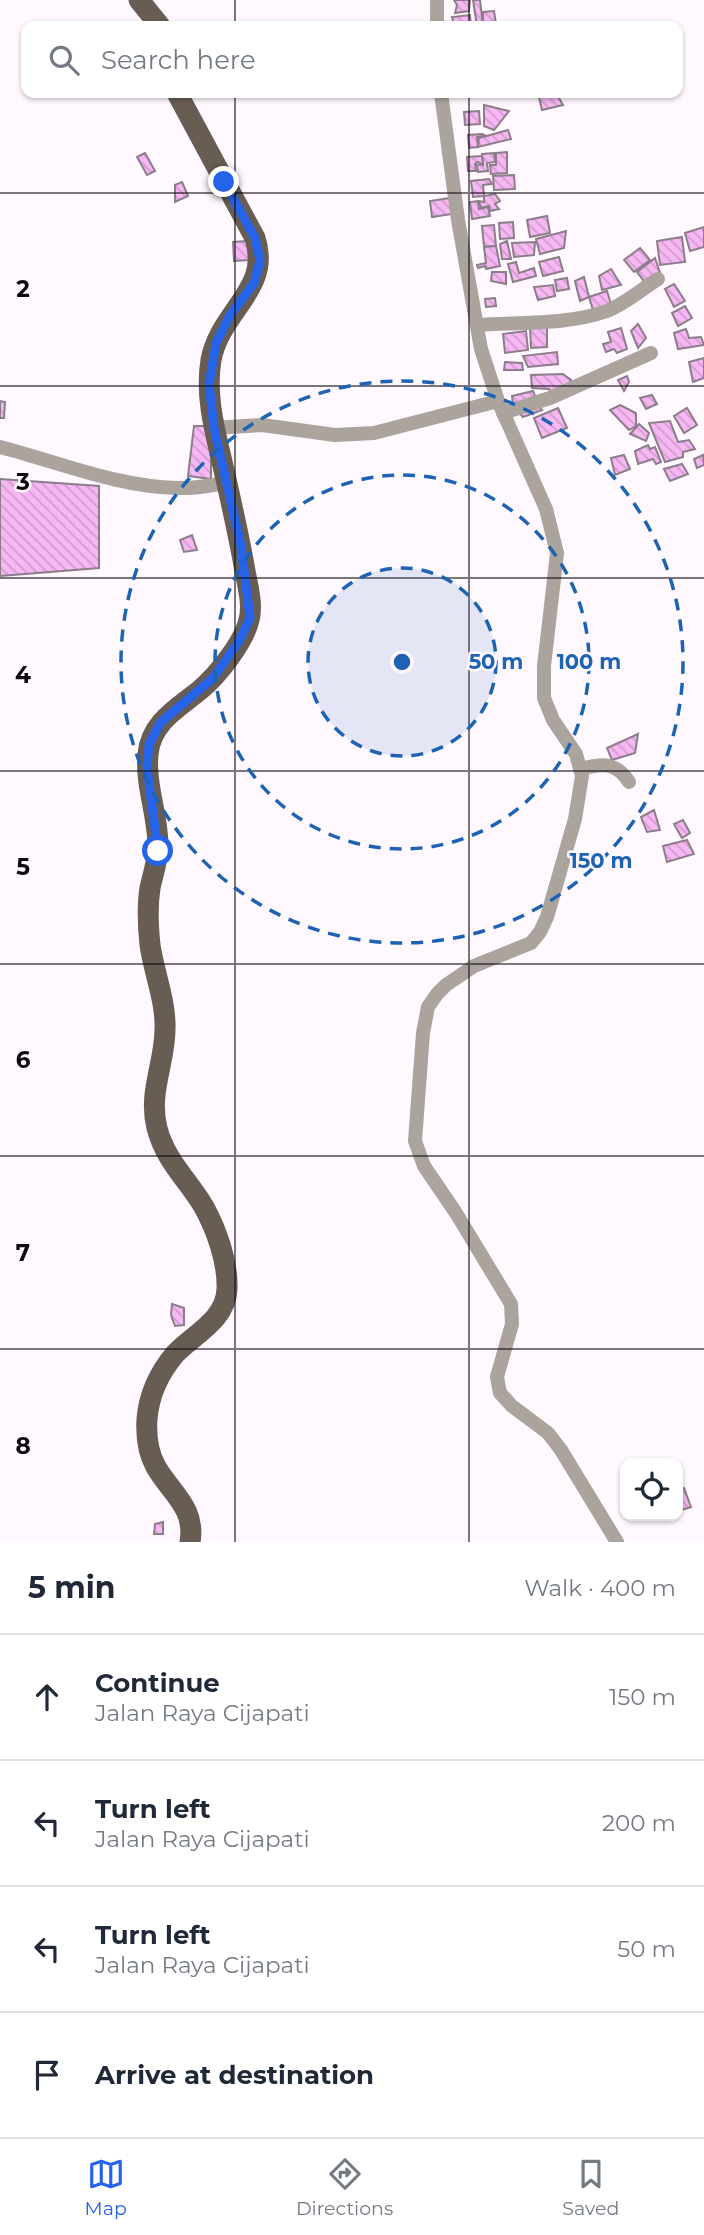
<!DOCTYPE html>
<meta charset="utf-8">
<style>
:root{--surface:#fff;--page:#f2f2f3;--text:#1f2937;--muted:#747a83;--line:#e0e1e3;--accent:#2563eb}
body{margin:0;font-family:Montserrat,sans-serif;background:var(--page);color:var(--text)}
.controls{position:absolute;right:21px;bottom:21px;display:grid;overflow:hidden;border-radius:14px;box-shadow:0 2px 5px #0004}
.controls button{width:63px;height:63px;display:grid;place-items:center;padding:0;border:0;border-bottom:2px solid var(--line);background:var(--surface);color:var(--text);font:35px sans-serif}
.stop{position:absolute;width:21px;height:21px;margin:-16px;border:5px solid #2563eb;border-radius:50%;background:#fff}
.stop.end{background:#2563eb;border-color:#fff;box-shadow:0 2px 7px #0008}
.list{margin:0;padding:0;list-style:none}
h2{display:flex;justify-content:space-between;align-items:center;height:91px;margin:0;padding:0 28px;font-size:30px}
h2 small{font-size:23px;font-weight:400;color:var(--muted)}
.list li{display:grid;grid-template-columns:46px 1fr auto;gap:21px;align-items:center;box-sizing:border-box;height:126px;padding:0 28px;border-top:2px solid var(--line)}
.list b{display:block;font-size:26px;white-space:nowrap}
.list p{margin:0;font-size:23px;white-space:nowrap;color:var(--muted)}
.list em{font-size:23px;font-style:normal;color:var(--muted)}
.icon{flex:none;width:38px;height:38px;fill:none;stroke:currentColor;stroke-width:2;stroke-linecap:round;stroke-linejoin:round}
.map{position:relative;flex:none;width:704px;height:1542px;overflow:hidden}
.search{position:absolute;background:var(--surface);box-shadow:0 2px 5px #0004;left:21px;right:21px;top:21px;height:77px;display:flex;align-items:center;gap:18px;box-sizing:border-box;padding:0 24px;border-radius:14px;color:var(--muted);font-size:26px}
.sheet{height:595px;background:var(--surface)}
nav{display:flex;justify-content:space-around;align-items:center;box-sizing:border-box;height:98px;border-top:2px solid var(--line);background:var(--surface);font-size:19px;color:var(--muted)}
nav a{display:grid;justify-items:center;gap:4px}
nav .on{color:var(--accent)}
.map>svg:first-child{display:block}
.building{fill:url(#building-back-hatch);stroke:#8b7d8a;stroke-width:2}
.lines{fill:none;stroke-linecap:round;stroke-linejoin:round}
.minor{stroke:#aaa49d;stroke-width:14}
.primary{stroke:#685d52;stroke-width:21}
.route{stroke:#2563eb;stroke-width:9}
.grid{fill:none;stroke:#0e090e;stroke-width:2;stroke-opacity:0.55}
.ring{fill:none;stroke:#1e63b3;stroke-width:3.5;stroke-dasharray:12 9}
.grid-label{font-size:23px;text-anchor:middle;font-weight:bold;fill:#0e090e;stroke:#fff8fe;stroke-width:5;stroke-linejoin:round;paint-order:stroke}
.centre{fill:#1e63b3;stroke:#fff8fe;stroke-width:3.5}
.ring-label{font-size:21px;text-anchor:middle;font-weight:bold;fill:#1e63b3;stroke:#fff8fe;stroke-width:5;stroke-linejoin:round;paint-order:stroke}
</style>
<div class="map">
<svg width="704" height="1542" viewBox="0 0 704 1542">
<defs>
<pattern id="building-back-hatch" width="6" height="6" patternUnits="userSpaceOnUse" patternTransform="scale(1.75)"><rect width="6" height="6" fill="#f6b7f3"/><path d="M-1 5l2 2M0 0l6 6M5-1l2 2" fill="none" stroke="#d29ccf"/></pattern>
</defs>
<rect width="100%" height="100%" fill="#fff8fe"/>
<!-- building -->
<g class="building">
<path d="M454 0H470L469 11 455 13 457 5Z"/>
<path d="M473 0H480L483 25 477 26Z"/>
<path d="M494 11 496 24 483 25V12Z"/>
<path d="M470 15 471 26H454L452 17Z"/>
<path d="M538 93H556L563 105 542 110Z"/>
<path d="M484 105 509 111 494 130 484 126Z"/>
<path d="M479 111 480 124 465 125 464 112Z"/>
<path d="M508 130 511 139 478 147 479 138Z"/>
<path d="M482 134 486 136 477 137 478 147 469 148 468 135Z"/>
<path d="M507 152V173L491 174 490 165H496V153Z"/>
<path d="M145 153 155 171 147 175 137 157Z"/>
<path d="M494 153 495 162 487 163 488 171 478 172 477 165 483 164 482 154Z"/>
<path d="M482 156 483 165 478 162 475 164 476 171H468L467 157Z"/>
<path d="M514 175 515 189 494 190 493 176Z"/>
<path d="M489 179 492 184 483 185 484 196 473 197 471 181Z"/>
<path d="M182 182 188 196 175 202V185Z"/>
<path d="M495 194 500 201 495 204 499 209 490 211 489 206 481 208 479 201 484 202V196Z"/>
<path d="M450 198 452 214 432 217 430 201Z"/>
<path d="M478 201 479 209 488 207 490 216 472 219 470 202Z"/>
<path d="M547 216 550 233 530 237 527 220Z"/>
<path d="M513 222 514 238 500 239 499 223Z"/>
<path d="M494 225 496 246 484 247 482 226Z"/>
<path d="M704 227V247L690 251 685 233Z"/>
<path d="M566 231 564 248 540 254 536 239Z"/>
<path d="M682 237 685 262 660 265 657 241Z"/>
<path d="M247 241 249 260 234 261 233 242Z"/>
<path d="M507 241 511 259H502L500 244Z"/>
<path d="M535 242 534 255 514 257 512 243Z"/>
<path d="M496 246 500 266 486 269 485 266 478 268 477 265 486 263 484 247Z"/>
<path d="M640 248 650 260 634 272 624 260Z"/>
<path d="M559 257 563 271 543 276 539 262Z"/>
<path d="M655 258 660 273 646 284 637 272Z"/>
<path d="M516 262 519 273 534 268 536 276 513 282 508 264Z"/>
<path d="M611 269 621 285 602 290 599 276Z"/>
<path d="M492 272H506V284L491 281Z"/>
<path d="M584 277 589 297 580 301 575 281Z"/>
<path d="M567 278 569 289 557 291 555 280Z"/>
<path d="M674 284 685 301 674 307 665 289Z"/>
<path d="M553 285 555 296 538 300 534 287Z"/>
<path d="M607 291 611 304 593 310 589 297Z"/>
<path d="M495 298 496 306 486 307 485 299Z"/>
<path d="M685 306 692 318 678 326 672 313Z"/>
<path d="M638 324 646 338 638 348 631 331Z"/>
<path d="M530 327H547V347L531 348Z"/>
<path d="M621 328 627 349 617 353 614 349 606 352 603 344 611 342 608 332Z"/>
<path d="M686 329 689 338 701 337 704 345 678 349 674 333Z"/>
<path d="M526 331 528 350 505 353 503 334Z"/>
<path d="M557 352 558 364 528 367 523 356Z"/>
<path d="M704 358V378L693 382 689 362Z"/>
<path d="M505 362 522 363 523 370H504Z"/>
<path d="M563 374 571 380 570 386 552 394 549 389 532 388 531 375Z"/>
<path d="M627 376 629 382 624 391 618 380Z"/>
<path d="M533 391 536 398 513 405 512 396Z"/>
<path d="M652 395 657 404 646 409 640 398Z"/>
<path d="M0 401 5 402 4 418H0Z"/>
<path d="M538 405 542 410 523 417 519 413Z"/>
<path d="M620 405 636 413V426L629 430 610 410Z"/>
<path d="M558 408 567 428 542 438 534 418Z"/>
<path d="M687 408 697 425 684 433 674 416Z"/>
<path d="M670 421 678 442 689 440 695 449 683 452V457L665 462 649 423Z"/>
<path d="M639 424 649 433 646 441 630 434Z"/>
<path d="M194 426H211V479L188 476Z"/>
<path d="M648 445 650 449 655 447 661 462 656 464 653 459 638 464 635 451Z"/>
<path d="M624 455 630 469 615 475 611 458Z"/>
<path d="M703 455 704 465 697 468 694 459Z"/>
<path d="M682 464 688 474 670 481 664 469Z"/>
<path d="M0 479 99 486V568L0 576Z"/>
<path d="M192 535 197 550 184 552 180 540Z"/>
<path d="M638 734 635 753 612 760 607 748Z"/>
<path d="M654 810 660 830 647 832 641 817Z"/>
<path d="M683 820 690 833 682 838 674 824Z"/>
<path d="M687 840 694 854 667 862 663 846Z"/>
<path d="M172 1304 184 1308V1325L175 1326 171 1315Z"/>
<path d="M684 1488 691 1507 678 1511V1491Z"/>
<path d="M163 1522V1534H154L155 1524Z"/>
</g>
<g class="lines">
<!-- minor -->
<g class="minor">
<path d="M437 0V26"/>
<path d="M441 93 458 220 481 349 498 401 546 509 557 553 544 666V698L553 720 576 754 582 776 575 819 547 917 540 932 531 943 474 966 446 985 437 994 428 1007 423 1033 415 1141 424 1166 456 1213 511 1304 512 1324 497 1377 500 1393 512 1406 548 1433 561 1450 617 1542"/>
<path d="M477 325C518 322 568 325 607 311 625 304 642 289 658 279"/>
<path d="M503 413 550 398 651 353"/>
<path d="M213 428 262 425 335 435 374 433 498 401"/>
<path d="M0 447C59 462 117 487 178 488 194 489 211 485 227 483"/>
<path d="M581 769C603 763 616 762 629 782"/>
</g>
<!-- primary -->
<g class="primary">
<path d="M139 0 160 26"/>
<path d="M177 93 255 238C272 289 220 311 211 360 205 396 215 431 223 466 231 501 239 536 245 571 248 587 253 605 249 620 244 642 217 676 200 690 178 708 151 722 148 754 145 785 158 815 158 846 158 860 153 874 150 888 147 907 148 926 150 945 154 973 166 1001 165 1029 165 1063 148 1093 157 1128 165 1160 188 1180 204 1207 217 1231 228 1262 227 1289 226 1320 194 1334 175 1354 159 1373 149 1394 147 1419 146 1435 148 1453 156 1467 171 1493 196 1508 190 1542"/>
</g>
</g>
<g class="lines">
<!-- route -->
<path class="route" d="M158 851 147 768 149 744 161 722 213 678 239 641 250 618 241 546 214 428 209 384 216 343 230 315 254 283 260 260 255 238 224 182"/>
</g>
<!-- grid -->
<path class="grid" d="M235 0V26M469 0V26M235 93V1542M469 93V1542M0 193H704M0 386H704M0 578H704M0 771H704M0 964H704M0 1156H704M0 1349H704"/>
<!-- distance rings -->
<circle cx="402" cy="662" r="94" fill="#1e63b3" fill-opacity=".12"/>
<g class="ring">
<circle cx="402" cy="662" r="94"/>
<circle cx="402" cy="662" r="187"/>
<circle cx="402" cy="662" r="281"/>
</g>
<g class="grid-label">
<text x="23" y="297">2</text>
<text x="23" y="490">3</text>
<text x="23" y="683">4</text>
<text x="23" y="875">5</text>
<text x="23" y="1068">6</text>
<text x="23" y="1261">7</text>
<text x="23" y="1454">8</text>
</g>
<circle cx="402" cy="662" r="10" class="centre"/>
<g class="ring-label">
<text x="496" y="669">50 m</text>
<text x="589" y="669">100 m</text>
<text x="601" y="868">150 m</text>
</g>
</svg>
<div class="controls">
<button><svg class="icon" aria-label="locate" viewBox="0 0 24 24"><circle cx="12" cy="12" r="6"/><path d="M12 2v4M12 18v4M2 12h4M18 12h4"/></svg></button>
</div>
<div class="stop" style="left:158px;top:851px"></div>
<div class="stop end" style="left:224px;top:182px"></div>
<div class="search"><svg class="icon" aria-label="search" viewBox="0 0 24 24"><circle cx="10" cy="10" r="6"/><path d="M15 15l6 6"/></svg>Search here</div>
</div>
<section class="sheet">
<h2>5 min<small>Walk · 400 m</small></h2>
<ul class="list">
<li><svg class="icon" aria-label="ahead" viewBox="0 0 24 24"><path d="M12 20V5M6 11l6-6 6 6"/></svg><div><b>Continue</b><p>Jalan Raya Cijapati</p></div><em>150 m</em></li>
<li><svg class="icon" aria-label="left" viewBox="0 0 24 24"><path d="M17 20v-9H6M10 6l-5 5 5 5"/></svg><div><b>Turn left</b><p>Jalan Raya Cijapati</p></div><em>200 m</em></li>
<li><svg class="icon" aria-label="left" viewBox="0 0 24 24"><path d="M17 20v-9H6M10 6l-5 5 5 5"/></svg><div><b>Turn left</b><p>Jalan Raya Cijapati</p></div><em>50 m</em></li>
<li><svg class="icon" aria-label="arrive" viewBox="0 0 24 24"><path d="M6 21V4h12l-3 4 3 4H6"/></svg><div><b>Arrive at destination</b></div></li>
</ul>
</section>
<nav>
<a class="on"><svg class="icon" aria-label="map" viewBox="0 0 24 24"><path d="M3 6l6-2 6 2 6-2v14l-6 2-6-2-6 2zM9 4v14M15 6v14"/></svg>Map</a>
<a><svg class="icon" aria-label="directions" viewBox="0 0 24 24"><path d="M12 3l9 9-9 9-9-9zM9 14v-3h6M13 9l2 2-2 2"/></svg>Directions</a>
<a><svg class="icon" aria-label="saved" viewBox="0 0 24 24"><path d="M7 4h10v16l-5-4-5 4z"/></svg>Saved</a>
</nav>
